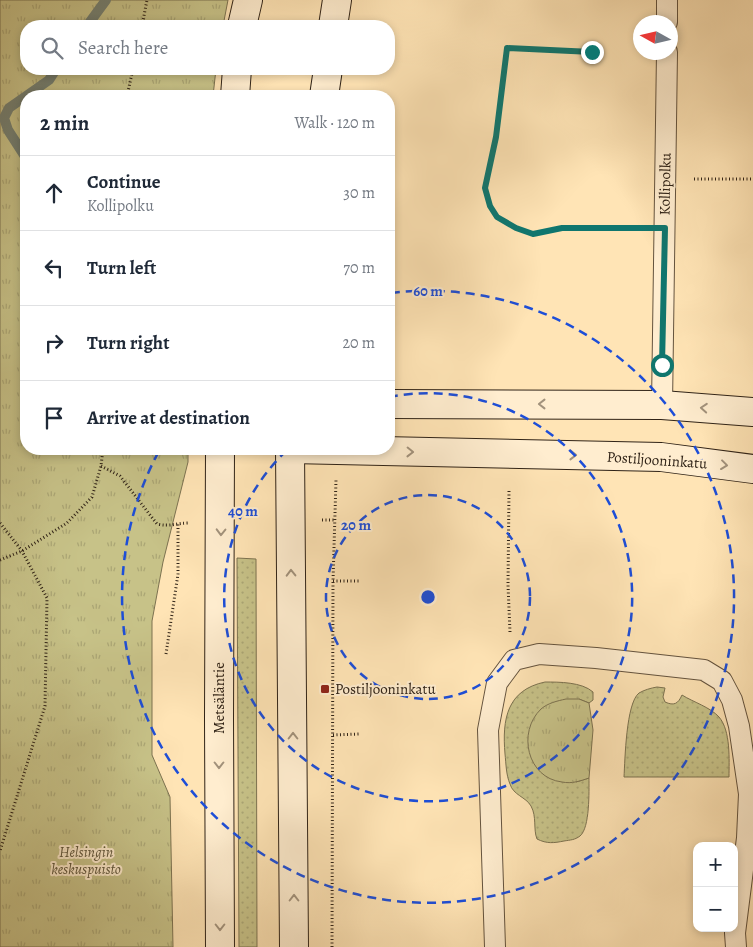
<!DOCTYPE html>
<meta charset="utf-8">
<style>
:root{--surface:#fff;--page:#f2f2f3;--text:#1f2937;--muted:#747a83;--line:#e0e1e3}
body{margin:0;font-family:Alegreya,serif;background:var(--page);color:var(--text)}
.controls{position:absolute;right:15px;bottom:15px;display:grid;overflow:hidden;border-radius:10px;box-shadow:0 2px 8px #0003}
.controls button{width:45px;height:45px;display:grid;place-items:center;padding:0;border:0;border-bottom:1px solid var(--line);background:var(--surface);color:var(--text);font:25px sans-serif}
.compass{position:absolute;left:633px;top:15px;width:45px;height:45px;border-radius:50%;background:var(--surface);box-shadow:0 2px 8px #0003;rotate:278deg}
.stop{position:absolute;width:15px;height:15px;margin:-11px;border:4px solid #0f766e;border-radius:50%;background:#fff}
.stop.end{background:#0f766e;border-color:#fff;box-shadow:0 1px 5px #0008}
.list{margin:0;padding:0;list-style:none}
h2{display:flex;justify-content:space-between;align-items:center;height:65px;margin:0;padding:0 20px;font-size:21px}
h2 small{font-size:16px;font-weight:400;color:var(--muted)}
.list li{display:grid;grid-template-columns:32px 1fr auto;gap:15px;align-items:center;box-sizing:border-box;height:75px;padding:0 20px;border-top:1px solid var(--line)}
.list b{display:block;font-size:19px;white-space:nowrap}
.list p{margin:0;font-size:16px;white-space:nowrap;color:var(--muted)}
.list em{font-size:16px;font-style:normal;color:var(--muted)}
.icon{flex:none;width:28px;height:28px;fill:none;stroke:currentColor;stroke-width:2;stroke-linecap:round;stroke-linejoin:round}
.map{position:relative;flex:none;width:753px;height:947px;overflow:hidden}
.search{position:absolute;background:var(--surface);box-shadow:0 2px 8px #0003;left:20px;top:20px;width:375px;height:55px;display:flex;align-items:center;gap:12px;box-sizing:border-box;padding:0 18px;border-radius:20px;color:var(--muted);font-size:19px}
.panel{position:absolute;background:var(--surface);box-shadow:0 2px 8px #0003;left:20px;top:90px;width:375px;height:365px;border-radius:20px}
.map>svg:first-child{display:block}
.grass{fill:url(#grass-dots);stroke:#7c7250}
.park{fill:url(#park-tufts);stroke:#7c7250}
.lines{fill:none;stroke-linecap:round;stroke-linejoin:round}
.stream{stroke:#738073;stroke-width:10}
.lane-casing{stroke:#64533e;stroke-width:22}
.secondary-casing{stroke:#302317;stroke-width:30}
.path{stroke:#302317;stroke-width:3;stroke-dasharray:1 2.5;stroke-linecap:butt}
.lane{stroke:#ffedcf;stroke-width:20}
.secondary{stroke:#ffedcf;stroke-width:28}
.oneway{stroke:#a2927c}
.route{stroke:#0f766e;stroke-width:6}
.ring{fill:none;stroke:#1d4ed8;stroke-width:2.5;stroke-dasharray:9 6}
.poi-dot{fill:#8f2418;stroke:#ffedcf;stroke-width:2}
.labels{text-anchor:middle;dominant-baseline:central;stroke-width:4;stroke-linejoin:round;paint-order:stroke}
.street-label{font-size:15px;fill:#302317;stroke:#ffedcf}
.poi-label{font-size:15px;fill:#302317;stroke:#ffedcf;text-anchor:start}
.park-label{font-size:15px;font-style:italic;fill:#5d5339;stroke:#ffedcf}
.centre{fill:#1d4ed8;stroke:#ffedcf;stroke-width:2.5}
.ring-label{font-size:15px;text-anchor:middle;font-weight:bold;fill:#1d4ed8;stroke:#ffedcf;stroke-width:4;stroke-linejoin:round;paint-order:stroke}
</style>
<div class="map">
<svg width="753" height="947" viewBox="0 0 753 947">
<defs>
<pattern id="grass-dots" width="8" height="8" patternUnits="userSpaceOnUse" patternTransform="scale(1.25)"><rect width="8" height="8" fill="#c7c288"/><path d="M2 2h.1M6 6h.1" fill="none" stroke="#aba675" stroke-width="1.8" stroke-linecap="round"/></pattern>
<pattern id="park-tufts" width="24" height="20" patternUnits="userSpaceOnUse" patternTransform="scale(1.25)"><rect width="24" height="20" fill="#c7c288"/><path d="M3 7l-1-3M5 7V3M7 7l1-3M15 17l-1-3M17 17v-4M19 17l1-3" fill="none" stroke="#aba675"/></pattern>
</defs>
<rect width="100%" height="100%" fill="#ffe4b5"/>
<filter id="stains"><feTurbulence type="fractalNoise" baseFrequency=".004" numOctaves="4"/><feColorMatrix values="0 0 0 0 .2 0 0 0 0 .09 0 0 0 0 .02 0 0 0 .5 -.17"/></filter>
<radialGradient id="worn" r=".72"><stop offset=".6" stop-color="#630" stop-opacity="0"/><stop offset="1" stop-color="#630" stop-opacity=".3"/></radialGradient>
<!-- grass -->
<g class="grass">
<path d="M237 558 256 559 257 947H239Z"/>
<path d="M545 682C559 682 582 682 593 692V700L589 703 579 699 576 782 589 778C589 791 590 828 580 836 575 840 570 840 564 841 554 843 547 844 537 839 533 829 537 817 531 806 526 797 513 795 510 784 506 775 506 763 505 754 502 719 507 690 545 682Z"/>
<path d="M657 687 665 688 663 697 665 702C674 706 678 704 682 695 693 702 710 707 719 717 731 731 729 760 729 777H624C625 760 626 703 639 693 644 690 651 688 657 687Z"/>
</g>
<!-- park -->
<g class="park">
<path d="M0 0H228L223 26H26V69H216L213 96H26V449H188V462L163 562 152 621V755L170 797 173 947H0Z"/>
<path d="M566 699H579L589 703 593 730 589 778C580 781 572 784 562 782 527 778 517 732 541 709 548 703 557 701 566 699Z"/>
</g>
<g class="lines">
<!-- stream -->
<g class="stream">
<path d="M87 26 106 0"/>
<path d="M26 158 8 130 4 118 9 108 49 80 56 69"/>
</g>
<defs>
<g id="lane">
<path d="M667 22V0"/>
<path d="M662 405 667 52"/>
<path d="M495 947 488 730 497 683 514 660 539 654 596 658 704 670 722 681 732 700 739 726 749 794 747 838 735 933 736 947"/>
</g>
<g id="secondary">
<path d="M242 26 248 0"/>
<path d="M333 26 337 0"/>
<path d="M235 96 237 69"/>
<path d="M324 96 328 69"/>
<path d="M389 404 662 405 753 412"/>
<path d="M290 449 294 947"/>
<path d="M291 449 661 457 753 469"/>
<path d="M220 947 219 718 220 449"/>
</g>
</defs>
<!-- lane casing -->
<use href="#lane" class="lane-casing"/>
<!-- secondary casing -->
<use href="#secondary" class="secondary-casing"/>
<!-- path -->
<g class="path">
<path d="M142 26 147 0"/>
<path d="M592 52 507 48 496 137 485 188 490 206 497 217 516 228 533 233 562 228H637"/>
<path d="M127 96 133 69"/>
<path d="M694 179H753"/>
<path d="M101 466 120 476 157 524C170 527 176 523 189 523"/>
<path d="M509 491 508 585 510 632"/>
<path d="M322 520H334"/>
<path d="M0 523 22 551 47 598 45 706 0 851"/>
<path d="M0 560 22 551 67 523 92 497 101 466 103 449"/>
<path d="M333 581H361"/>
<path d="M166 654 178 574V523"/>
<path d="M333 735 359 734"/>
<path d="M332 947 333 581 336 480"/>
</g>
<!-- lane -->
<use href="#lane" class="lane"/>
<!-- secondary -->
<use href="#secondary" class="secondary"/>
</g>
<!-- one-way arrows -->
<defs><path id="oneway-chevron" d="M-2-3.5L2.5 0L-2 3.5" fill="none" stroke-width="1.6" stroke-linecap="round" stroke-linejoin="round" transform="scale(1.25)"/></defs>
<g class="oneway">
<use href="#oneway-chevron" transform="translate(542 404) rotate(-180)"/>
<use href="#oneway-chevron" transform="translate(704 408) rotate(-176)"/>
<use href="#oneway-chevron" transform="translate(410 452) rotate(1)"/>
<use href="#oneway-chevron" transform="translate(573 455) rotate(1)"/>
<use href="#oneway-chevron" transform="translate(724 465) rotate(7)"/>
<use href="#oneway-chevron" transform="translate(221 532) rotate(91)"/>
<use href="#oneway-chevron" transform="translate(291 573) rotate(-91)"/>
<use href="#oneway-chevron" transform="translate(293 736) rotate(-90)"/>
<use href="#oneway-chevron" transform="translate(219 765) rotate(90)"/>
<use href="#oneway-chevron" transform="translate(294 898) rotate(-90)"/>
<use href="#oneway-chevron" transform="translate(220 927) rotate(90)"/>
</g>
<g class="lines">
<!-- route -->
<path class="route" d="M592 52 507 48 496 137 485 188 490 206 497 217 516 228 533 234 562 228H665L662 365"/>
</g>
<!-- distance rings -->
<g class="ring">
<circle cx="428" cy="597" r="102"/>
<path d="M389 397A204 204 0 1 1 288 449"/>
<path d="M391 293A306 306 0 1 1 159 451"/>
</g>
<!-- markers -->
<rect class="poi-dot" x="320" y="684" width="10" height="10" rx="2.5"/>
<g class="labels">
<!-- street labels -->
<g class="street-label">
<text transform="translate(665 184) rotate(-89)">Kollipolku</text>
<text transform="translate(657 460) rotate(4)">Postiljooninkatu</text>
<text transform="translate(219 698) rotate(-90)">Metsäläntie</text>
</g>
<!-- poi labels -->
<g class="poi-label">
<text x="335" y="689">Postiljooninkatu</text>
</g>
<!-- park labels -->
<g class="park-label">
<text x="86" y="852">Helsingin<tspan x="86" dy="17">keskuspuisto</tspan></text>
</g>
</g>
<circle cx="428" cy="597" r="8" class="centre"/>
<g class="ring-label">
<text x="428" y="296">60 m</text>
<text x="243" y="516">40 m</text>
<text x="356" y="530">20 m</text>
</g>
<rect width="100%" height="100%" filter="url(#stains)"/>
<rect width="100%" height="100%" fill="url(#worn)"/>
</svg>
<div class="controls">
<button>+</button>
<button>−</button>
</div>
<svg class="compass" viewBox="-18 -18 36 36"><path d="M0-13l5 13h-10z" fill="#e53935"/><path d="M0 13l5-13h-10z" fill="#747a83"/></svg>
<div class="stop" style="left:662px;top:365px"></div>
<div class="stop end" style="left:592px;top:52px"></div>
<div class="search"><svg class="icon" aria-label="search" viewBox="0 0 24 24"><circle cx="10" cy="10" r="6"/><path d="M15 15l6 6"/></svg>Search here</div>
<section class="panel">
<h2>2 min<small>Walk · 120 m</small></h2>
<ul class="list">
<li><svg class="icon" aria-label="ahead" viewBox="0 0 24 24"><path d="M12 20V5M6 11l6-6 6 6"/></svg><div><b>Continue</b><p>Kollipolku</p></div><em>30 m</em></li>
<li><svg class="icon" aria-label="left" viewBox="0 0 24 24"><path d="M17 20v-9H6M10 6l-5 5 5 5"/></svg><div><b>Turn left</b></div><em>70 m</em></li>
<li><svg class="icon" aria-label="right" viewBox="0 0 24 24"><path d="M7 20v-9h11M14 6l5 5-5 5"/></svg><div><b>Turn right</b></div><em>20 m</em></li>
<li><svg class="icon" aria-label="arrive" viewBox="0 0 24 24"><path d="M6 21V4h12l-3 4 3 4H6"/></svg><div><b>Arrive at destination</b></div></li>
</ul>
</section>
</div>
